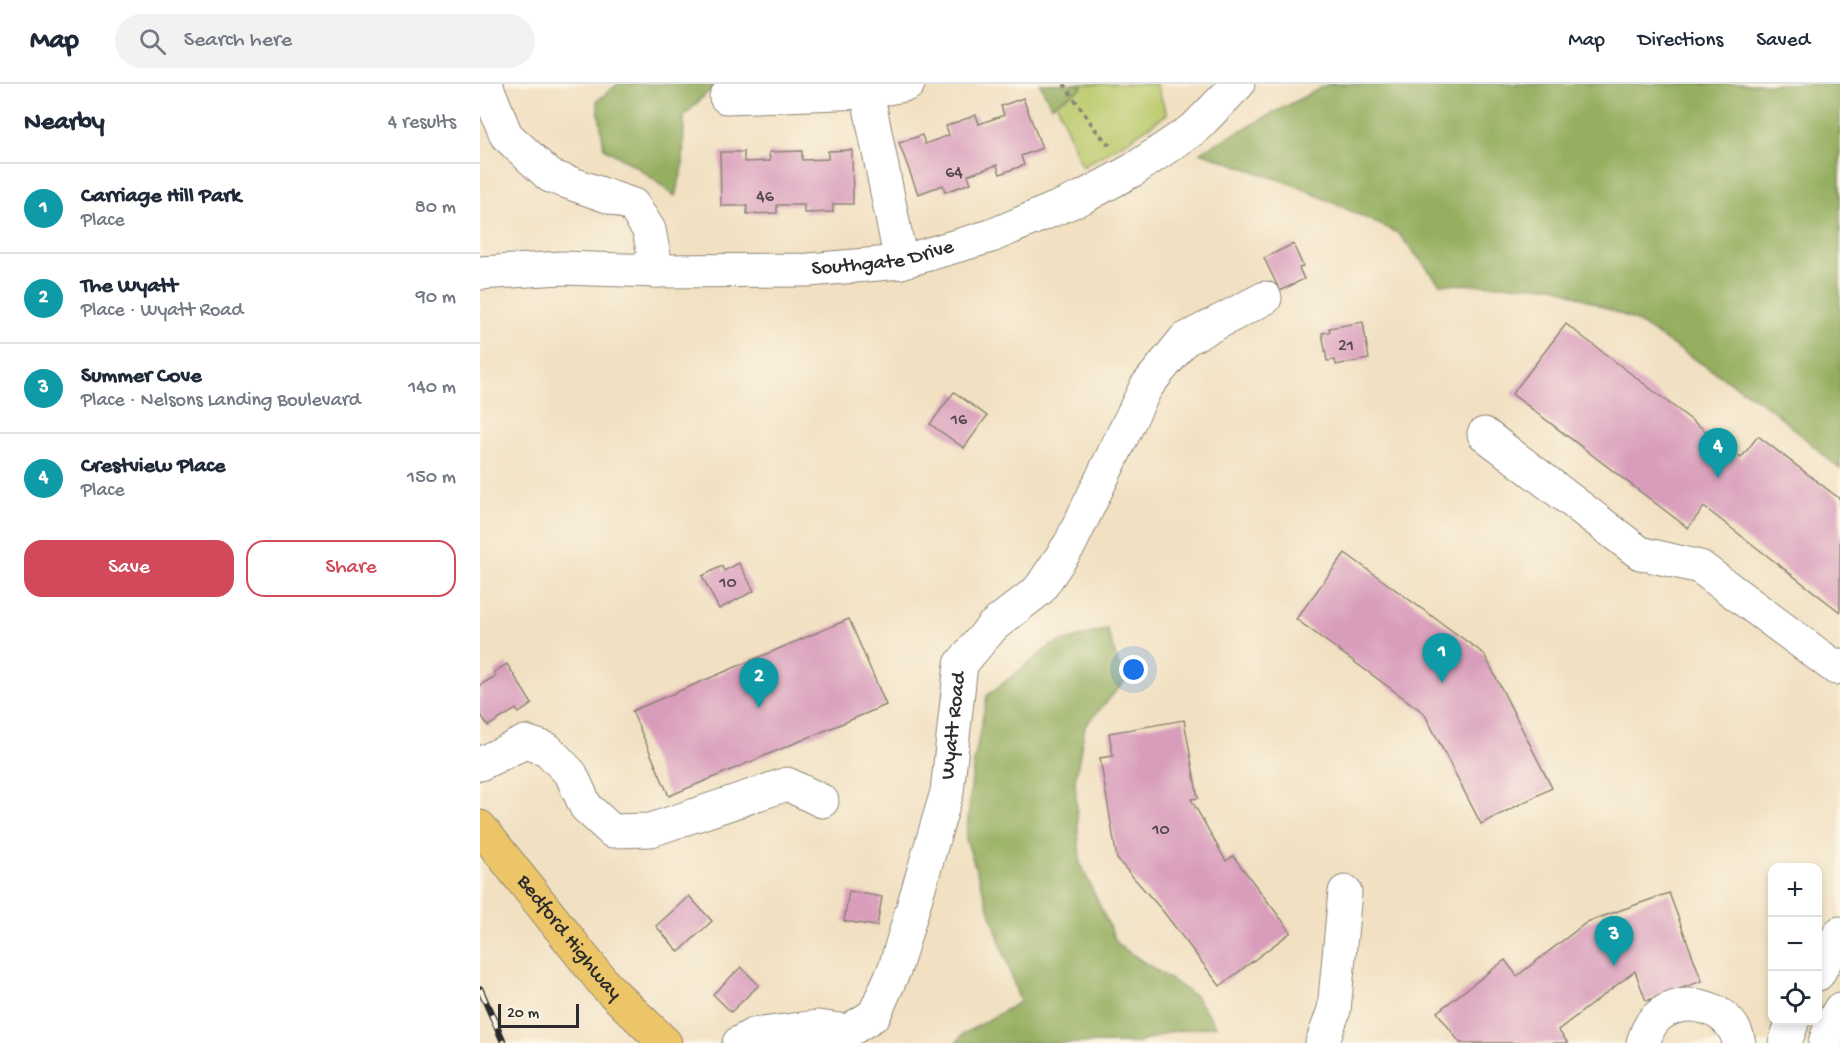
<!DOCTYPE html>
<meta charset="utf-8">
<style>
:root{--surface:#fff;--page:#f2f2f3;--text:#1f2937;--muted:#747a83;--line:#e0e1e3;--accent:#d1495b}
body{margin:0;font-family:"Gochi Hand",sans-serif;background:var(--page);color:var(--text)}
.controls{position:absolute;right:18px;bottom:18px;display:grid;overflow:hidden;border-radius:12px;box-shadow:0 3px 9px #0003}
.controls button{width:54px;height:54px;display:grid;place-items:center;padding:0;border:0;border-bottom:2px solid var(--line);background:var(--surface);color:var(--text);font:30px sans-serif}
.scale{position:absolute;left:18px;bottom:15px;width:81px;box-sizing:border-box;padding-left:6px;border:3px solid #2b2b2b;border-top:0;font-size:16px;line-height:21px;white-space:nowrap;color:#2b2b2b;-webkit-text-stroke:4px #fcf5e5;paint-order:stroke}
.you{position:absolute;left:654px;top:586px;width:21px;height:21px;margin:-15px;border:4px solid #fff;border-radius:50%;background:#1a73e8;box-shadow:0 0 0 9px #1a73e833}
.badge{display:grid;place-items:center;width:39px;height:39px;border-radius:50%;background:var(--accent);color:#fff;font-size:20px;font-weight:700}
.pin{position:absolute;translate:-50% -50px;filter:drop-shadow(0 2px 3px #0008)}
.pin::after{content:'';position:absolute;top:32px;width:21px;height:18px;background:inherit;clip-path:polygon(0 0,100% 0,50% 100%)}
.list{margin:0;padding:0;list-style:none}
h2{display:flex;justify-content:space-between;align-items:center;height:78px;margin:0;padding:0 24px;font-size:26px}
h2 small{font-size:20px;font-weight:400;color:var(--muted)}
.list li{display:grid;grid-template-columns:39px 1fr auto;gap:18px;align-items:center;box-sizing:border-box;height:90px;padding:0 24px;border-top:2px solid var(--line)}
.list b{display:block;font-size:22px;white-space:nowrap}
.list p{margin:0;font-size:20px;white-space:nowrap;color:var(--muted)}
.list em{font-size:20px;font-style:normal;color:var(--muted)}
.actions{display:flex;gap:12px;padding:18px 24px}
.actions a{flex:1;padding:14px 0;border:2px solid var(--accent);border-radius:18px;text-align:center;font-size:21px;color:var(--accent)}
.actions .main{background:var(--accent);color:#fff}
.icon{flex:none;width:33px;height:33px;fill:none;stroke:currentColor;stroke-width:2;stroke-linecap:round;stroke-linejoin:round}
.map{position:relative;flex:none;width:1360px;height:959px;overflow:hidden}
header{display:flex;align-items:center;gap:36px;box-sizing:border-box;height:84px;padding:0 30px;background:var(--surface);border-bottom:2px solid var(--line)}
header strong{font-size:28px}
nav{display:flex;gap:33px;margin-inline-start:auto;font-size:21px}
.search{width:420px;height:54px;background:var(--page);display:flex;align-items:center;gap:15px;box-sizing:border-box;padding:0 21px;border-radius:33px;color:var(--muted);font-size:22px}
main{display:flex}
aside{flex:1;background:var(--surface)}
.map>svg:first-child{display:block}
.green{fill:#bccb6e;stroke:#747b4c;stroke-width:1.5}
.forest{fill:#95af61;stroke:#606d46;stroke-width:1.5}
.building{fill:#d99dbc}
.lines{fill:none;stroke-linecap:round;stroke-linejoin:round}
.minor-casing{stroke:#8e8676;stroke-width:35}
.major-casing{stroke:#8e8676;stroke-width:35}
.path{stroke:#8e8676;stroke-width:4;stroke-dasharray:4.5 4.5;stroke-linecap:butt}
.minor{stroke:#fff;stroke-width:33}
.major{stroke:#edc569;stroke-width:33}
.rail-casing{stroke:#2b2b2b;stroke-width:7}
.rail{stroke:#fcf5e5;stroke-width:4.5;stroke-dasharray:14;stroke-linecap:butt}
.labels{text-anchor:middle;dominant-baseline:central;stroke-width:5;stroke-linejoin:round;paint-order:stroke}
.number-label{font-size:18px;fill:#56484f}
.street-label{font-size:21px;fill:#2b2b2b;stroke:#fcf5e5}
</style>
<header>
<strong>Map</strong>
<div class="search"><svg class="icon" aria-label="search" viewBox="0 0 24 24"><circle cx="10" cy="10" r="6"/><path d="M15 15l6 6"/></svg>Search here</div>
<nav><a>Map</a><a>Directions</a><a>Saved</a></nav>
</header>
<main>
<aside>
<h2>Nearby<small>4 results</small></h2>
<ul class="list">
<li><span class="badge" style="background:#0f9aa8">1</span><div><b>Carriage Hill Park</b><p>Place</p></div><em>80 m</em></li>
<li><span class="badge" style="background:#0f9aa8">2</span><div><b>The Wyatt</b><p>Place · Wyatt Road</p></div><em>90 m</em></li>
<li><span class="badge" style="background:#0f9aa8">3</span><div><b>Summer Cove</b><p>Place · Nelsons Landing Boulevard</p></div><em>140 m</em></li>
<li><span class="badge" style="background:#0f9aa8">4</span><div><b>Crestview Place</b><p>Place</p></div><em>150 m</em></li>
</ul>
<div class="actions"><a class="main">Save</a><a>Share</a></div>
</aside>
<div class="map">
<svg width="1360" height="959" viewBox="0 0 1360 959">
<rect width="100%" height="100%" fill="#fcf5e5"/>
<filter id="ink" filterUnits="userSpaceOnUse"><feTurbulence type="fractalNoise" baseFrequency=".0167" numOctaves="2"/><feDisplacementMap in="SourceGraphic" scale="12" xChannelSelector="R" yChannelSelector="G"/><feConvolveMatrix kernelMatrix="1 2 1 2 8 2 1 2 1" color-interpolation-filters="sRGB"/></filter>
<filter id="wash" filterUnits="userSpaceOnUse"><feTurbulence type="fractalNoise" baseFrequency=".008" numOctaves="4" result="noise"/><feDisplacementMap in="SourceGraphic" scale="24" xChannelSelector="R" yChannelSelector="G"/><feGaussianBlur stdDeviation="1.35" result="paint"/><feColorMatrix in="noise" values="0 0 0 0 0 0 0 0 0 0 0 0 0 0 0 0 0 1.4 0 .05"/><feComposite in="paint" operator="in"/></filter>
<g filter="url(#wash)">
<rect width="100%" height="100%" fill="#f1e0c1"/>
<!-- green -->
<path class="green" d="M569 0H676L687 30 647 57 602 83Z"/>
<!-- forest -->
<g class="forest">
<path d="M138 0H236L204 32 203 83 195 112 157 83 124 64 117 17Z"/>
<path d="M560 0H601L602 4 571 22Z"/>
<path d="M848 0H1360V385L1289 323 1154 236 1074 202 960 200 918 149 817 102 720 68Z"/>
<path d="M627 545 644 598 605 642 595 696 600 779 638 861 715 912 736 942 689 948 658 959H476L483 950 540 918 486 755 493 683 507 612 572 561Z"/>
</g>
<g id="blocks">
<!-- building -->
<g class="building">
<path d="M543 14 562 64 541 72 544 81 520 90 517 81 488 91 491 99 465 108 463 101 438 110 419 59 442 51 445 60 469 51 466 42 496 31 499 40 524 31 521 22Z"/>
<path d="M372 66 373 120H353V128L324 129V121H297V129L267 130V122H241L240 68H264V78L290 77 289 68 322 67V76L348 75V67Z"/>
<path d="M813 160 823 182 819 184 824 195 800 207 784 174Z"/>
<path d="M883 238 889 275 856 281 855 276 847 277 842 249 850 248 849 244Z"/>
<path d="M1086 240 1261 374 1278 352 1360 415V528L1224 423 1208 444 1032 310Z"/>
<path d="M474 308 507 332 484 364 450 340Z"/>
<path d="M865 469 1004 570 1072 704 1001 740 944 629 816 535Z"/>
<path d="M259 479 274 507 239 525 222 492 242 482 244 487Z"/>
<path d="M369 535 406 621 189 712 152 627Z"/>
<path d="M27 580 52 620 39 629 36 625 8 642 0 629V601L16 592 14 588Z"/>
<path d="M704 636 718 714 711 715 746 777 753 772 811 848 740 902 682 826 637 775 620 674 633 672 629 649Z"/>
<path d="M369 807 402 813 397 842 364 837Z"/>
<path d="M1189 809 1222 897 1166 917 1155 887 1078 946 1088 959H980L957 928 1025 876 1037 892 1107 838Z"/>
<path d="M209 812 232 837 199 868 176 842Z"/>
<path d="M261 883 279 901 251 928 233 910Z"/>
</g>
</g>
</g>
<g filter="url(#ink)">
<use href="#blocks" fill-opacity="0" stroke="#8e8676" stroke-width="1.5"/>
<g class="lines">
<defs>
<g id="minor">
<path d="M7 3 26 51 70 92 153 121 169 146 177 187"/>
<path d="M387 8 421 178"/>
<path d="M246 13 387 8 428 0"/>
<path id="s1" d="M0 189 81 184 177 187 329 186 421 178 511 152 603 113 653 86 715 44 758 0"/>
<path d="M1004 350 1160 469 1220 483 1356 584 1360 581"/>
<path d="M0 680 45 658 67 665 91 690 106 723 132 747 171 746 307 700 342 717"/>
<path d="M1338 890 1360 849"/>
<path id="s2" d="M259 959 273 951 338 943 368 947 394 931 415 884 467 708 481 580 513 542 559 506 590 460 666 303 704 256 785 214"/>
<path d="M842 959 854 926 865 808"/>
<path d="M1163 959C1166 950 1169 941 1176 934 1203 909 1252 922 1259 959"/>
<path d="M1305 959 1313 936"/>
<path d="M1345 959 1351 941 1360 925"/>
</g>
<g id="major">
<path id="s3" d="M0 743 125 901 185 959"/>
</g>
</defs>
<!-- minor casing -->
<use href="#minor" class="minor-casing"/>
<!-- major casing -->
<use href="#major" class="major-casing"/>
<!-- path -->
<path class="path" d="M584 0 615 45 632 64"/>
<!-- minor -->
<use href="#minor" class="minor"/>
<!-- major -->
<use href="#major" class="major"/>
<defs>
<path id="rail" d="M0 905 24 959"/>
</defs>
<!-- rail casing -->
<use href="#rail" class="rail-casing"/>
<!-- rail -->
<use href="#rail" class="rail"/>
</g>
</g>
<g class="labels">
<!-- number labels -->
<g class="number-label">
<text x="474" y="89">64</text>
<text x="285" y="113">46</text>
<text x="866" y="262">21</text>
<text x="479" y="336">16</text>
<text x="248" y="499">10</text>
<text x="681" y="746">10</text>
</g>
<!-- street labels -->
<g class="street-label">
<text stroke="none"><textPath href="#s1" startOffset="404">Southgate Drive</textPath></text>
<text stroke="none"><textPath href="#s2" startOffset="444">Wyatt Road</textPath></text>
<text stroke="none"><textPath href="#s3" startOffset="142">Bedford Highway</textPath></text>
</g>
</g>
</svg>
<div class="controls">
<button>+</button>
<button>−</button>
<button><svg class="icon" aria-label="locate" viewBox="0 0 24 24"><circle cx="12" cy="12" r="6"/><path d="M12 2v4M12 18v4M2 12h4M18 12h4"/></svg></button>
</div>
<div class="scale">20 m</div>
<div class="you"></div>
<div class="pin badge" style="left:962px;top:599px;background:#0f9aa8">1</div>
<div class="pin badge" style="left:279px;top:624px;background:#0f9aa8">2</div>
<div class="pin badge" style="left:1134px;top:882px;background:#0f9aa8">3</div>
<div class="pin badge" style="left:1238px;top:394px;background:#0f9aa8">4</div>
</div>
</main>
